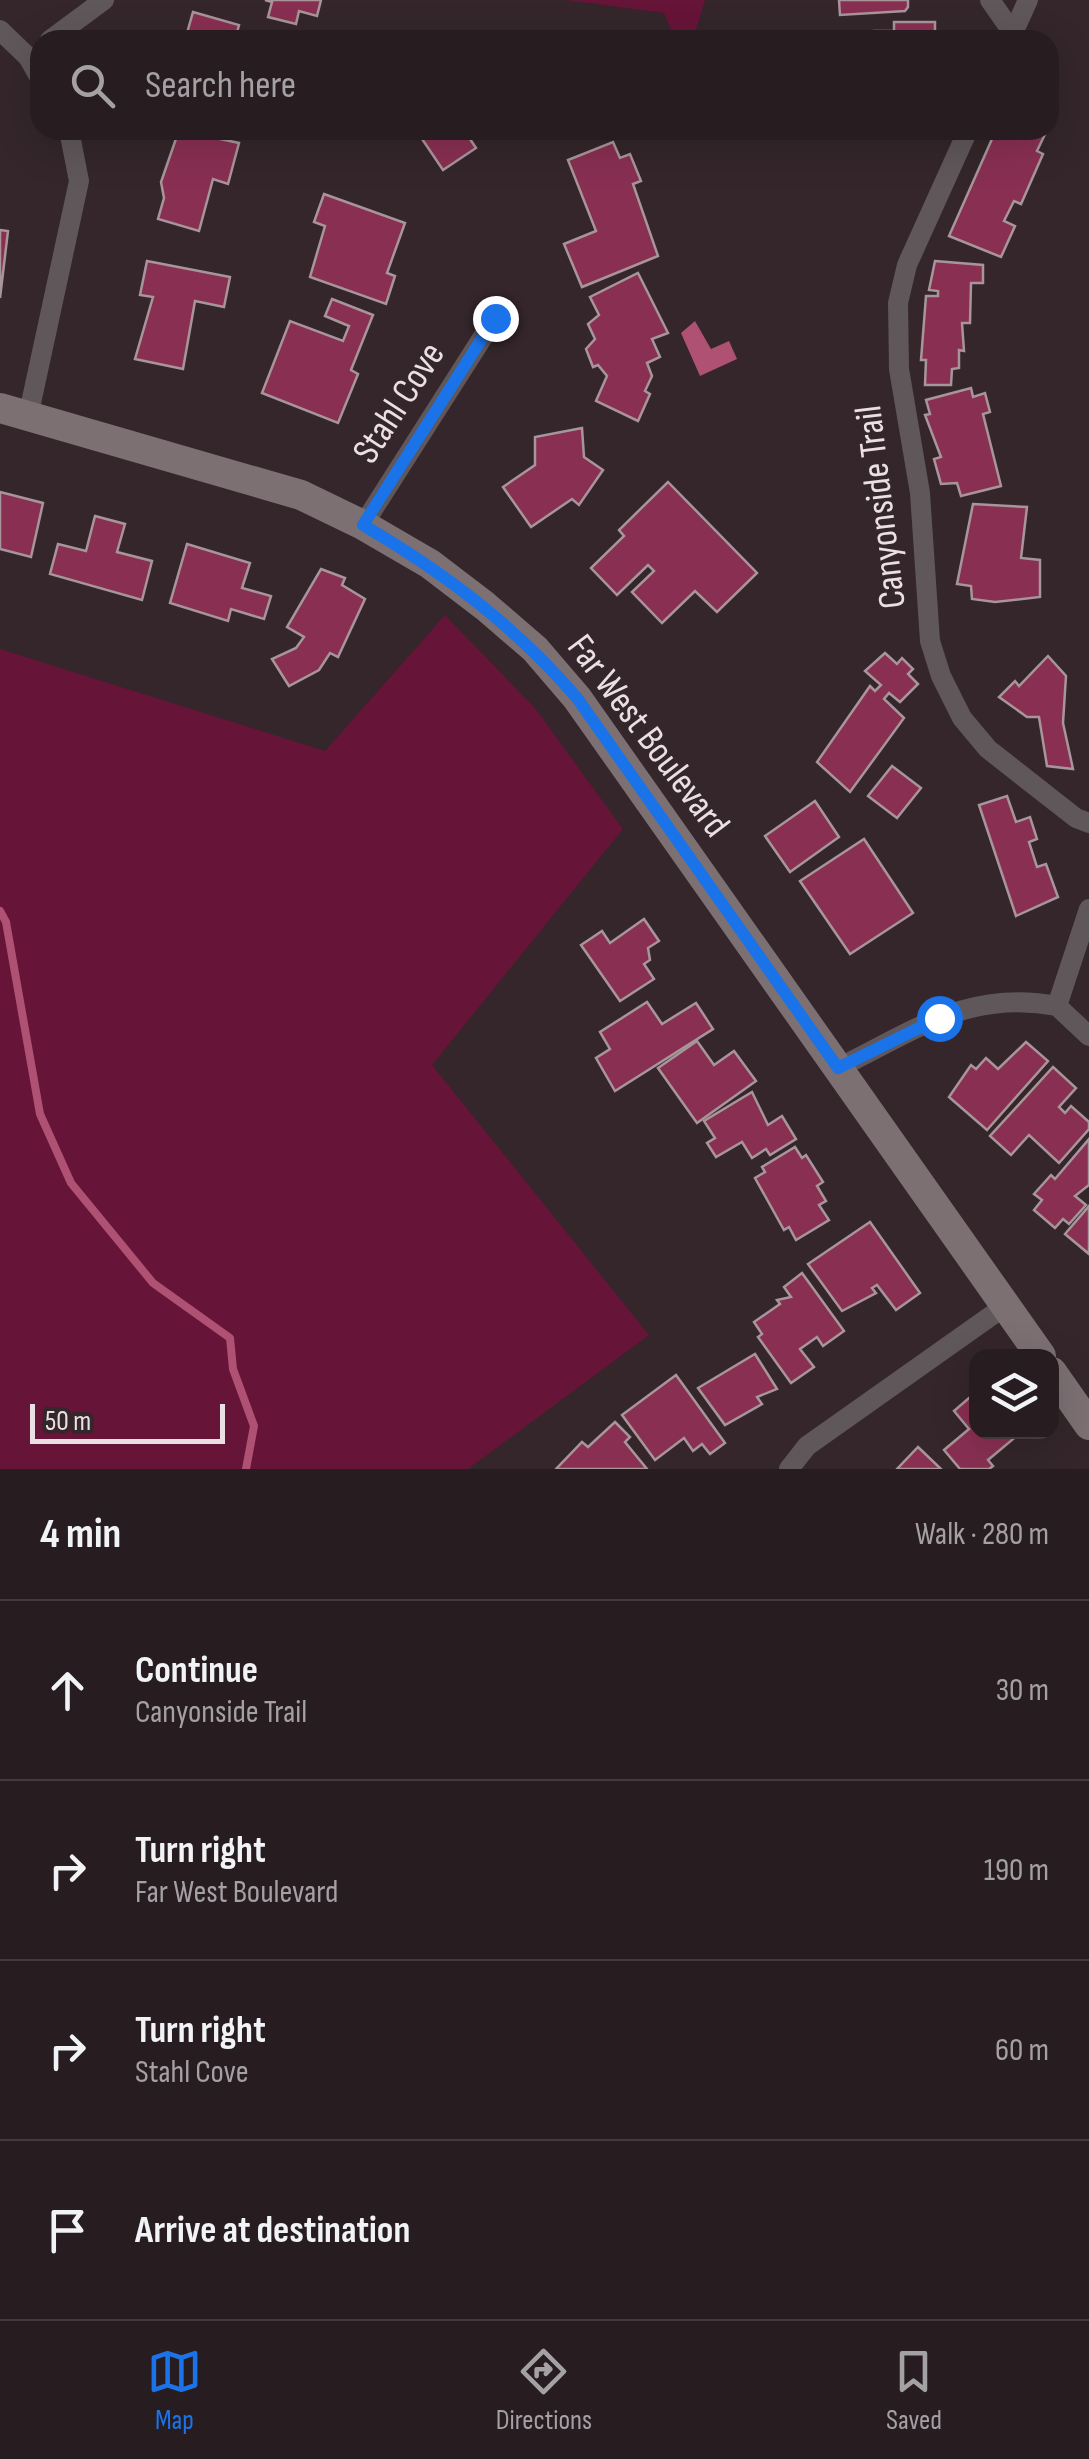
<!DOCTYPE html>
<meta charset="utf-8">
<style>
:root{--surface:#271c20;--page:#2f2529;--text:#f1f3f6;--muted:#a4a1a5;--line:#433a3e;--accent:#1a73e8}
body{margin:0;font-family:"Sofia Sans Condensed",sans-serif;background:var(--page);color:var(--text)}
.controls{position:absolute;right:30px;bottom:30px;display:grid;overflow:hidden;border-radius:20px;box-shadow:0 10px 40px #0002}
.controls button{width:90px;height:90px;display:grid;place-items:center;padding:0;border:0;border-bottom:2px solid var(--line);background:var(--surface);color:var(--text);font:50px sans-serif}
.scale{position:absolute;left:30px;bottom:25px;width:195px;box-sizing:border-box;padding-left:10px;border:5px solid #eae0e3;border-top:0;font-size:28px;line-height:35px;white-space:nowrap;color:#eae0e3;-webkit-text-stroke:8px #34262a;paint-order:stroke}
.stop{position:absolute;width:30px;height:30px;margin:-22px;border:8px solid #1a73e8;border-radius:50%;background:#fff}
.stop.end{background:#1a73e8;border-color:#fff;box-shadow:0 2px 10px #0008}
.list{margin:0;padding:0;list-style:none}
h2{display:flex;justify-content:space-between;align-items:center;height:130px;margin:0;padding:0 40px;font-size:42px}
h2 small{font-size:32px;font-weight:400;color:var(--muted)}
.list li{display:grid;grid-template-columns:65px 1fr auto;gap:30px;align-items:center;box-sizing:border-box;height:180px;padding:0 40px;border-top:2px solid var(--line)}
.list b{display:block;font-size:38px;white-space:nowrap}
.list p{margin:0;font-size:32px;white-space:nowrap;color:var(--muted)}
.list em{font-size:32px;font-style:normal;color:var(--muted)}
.icon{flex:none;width:55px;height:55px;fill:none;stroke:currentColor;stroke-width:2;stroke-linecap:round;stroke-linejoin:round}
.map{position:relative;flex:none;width:1089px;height:1469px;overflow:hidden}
.search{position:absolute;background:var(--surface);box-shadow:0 10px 40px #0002;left:30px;right:30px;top:30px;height:110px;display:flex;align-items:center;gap:25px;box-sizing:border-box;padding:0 35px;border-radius:30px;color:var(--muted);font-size:38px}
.sheet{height:850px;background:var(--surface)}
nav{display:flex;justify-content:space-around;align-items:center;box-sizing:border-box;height:140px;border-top:2px solid var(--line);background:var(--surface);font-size:28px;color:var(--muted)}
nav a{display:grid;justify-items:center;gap:5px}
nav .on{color:var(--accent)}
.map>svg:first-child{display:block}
.green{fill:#661438}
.water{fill:#ae5173}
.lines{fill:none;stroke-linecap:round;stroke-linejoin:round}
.stream{stroke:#ae5173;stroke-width:8}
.building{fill:#882f52;stroke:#a7959a;stroke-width:2.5}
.street{stroke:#5f5759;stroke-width:20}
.secondary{stroke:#7c7073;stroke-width:30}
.route{stroke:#1a73e8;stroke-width:12}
.labels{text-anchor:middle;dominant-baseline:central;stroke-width:9;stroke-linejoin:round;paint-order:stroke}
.street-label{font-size:38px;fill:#eae0e3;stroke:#34262a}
</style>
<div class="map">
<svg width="1089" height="1469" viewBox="0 0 1089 1469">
<rect width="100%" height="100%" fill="#34262a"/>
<!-- green -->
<g class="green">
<path d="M566 0H705L693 40H675L664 13Z"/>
<path d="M445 615 535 708 623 829 432 1065 649 1335 468 1469H0V649L325 751Z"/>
</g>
<!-- water -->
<path class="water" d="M695 321 711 349 729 341 737 359 700 376 681 333Z"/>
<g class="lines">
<!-- stream -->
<path class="stream" d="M0 911 6 922 40 1114 71 1183 153 1283 230 1338 233 1369 254 1426 246 1469"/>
</g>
<!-- building -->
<g class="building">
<path d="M265 0H321L317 16 299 11 296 24 268 17 272 2Z"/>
<path d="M839 0H908V7L905 11 840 15Z"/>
<path d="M193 12 239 25 235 40H185Z"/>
<path d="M894 22H935V37L874 40V31H894Z"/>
<path d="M179 130 239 143 228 184 213 179 199 231 158 219 164 198 161 182Z"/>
<path d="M416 130H464L476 148 443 170Z"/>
<path d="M1047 130 1037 151 1043 154 1021 204 1014 201 1004 221 1015 226 1001 257 949 236 996 130Z"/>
<path d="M613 142 620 158 630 154 641 181 633 184 658 256 582 287 564 244 596 231 568 160Z"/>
<path d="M324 194 405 223 387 273 395 276 386 304 310 277 325 226 314 222Z"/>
<path d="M0 230 8 231 0 298Z"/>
<path d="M147 261 230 277 224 307 195 301 183 369 135 359 153 297 140 295Z"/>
<path d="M935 261 983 265V283H971L970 323H962L964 351 959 350V368L952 369 951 385H925L926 360H921L926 296H938V291L929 290Z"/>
<path d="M638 273 668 333 652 339 660 357 647 363 652 376 645 391 650 394 638 421 596 401 607 376 598 365 593 367 586 349 595 339 588 324 599 315 590 297Z"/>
<path d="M332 299 373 315 351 370 358 374 338 423 262 393 290 321 343 341 349 326 325 316Z"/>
<path d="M971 388 973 397 985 393 990 412 983 414 1001 486 961 496 957 483 941 484 934 459 941 457 925 415 930 414 926 400Z"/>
<path d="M582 428 584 457 603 470 579 505 572 499 531 527 503 487 535 465V437Z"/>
<path d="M668 482 757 573 717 612 695 591 662 623 632 592 654 571 648 565 617 595 591 568 624 536 619 530Z"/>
<path d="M0 492 43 503 31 557 0 549Z"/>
<path d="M973 504 1027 507 1021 558 1040 560V597L995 602 972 599 971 586 957 584Z"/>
<path d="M95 516 125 524 117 552 152 561 142 600 50 574 58 544 86 551Z"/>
<path d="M187 544 250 563 242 588 271 596 264 619 231 609 228 621 170 603Z"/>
<path d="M321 569 345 578 342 585 365 599 338 657 330 653 319 670 289 686 272 659 296 648 304 637 287 627Z"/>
<path d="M885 653 897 664 902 658 913 669 908 674 918 684 900 702 889 693 884 699 904 718 850 792 817 762 870 686 875 691 881 685 865 671Z"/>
<path d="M1048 656 1066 676 1063 723 1073 769 1047 766 1039 717H1027L999 697 1015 681 1019 686Z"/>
<path d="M892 766 921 788 897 818 868 796Z"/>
<path d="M1007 796 1016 822 1030 817 1037 839 1029 842 1037 867 1046 864 1058 897 1016 916 979 805Z"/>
<path d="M815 801 839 837 790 872 765 836Z"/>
<path d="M864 839 913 913 850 954 800 881Z"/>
<path d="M644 919 659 941 648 948 650 960 644 964 654 979 620 1001 581 945 602 931 610 943Z"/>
<path d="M647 1002 662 1024 696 1003 713 1029 615 1091 596 1058 610 1049 600 1032Z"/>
<path d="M697 1041 714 1065 734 1051 756 1081 697 1123 658 1068Z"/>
<path d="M1026 1042 1048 1061 987 1130 949 1097 971 1065 976 1069 986 1058 998 1069Z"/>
<path d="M1053 1067 1076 1088 1059 1107 1065 1113 1071 1106 1089 1122V1129L1059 1163 1029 1135 1011 1155 990 1136Z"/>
<path d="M752 1092 768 1125 782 1116 796 1139 770 1155 766 1149 752 1158 742 1142 716 1157 707 1143 715 1138 704 1121Z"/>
<path d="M1089 1139V1185L1075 1196 1086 1205 1069 1224 1063 1219 1055 1228 1034 1210 1042 1200 1034 1194 1051 1175 1055 1179Z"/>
<path d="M795 1147 802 1158 806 1155 823 1182 817 1186 826 1201 819 1205 829 1220 796 1240 789 1227 784 1230 755 1178 765 1172 762 1167Z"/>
<path d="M1089 1206V1254L1065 1234Z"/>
<path d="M870 1222 920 1293 896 1310 877 1285 872 1288 876 1293 842 1311 808 1264Z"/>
<path d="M802 1273 844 1331 823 1346 817 1337 800 1349 814 1367 791 1383 758 1337 762 1334 754 1322 780 1304 777 1300 791 1297 784 1287Z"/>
<path d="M755 1354 777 1389 757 1397 762 1404 725 1425 698 1388Z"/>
<path d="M676 1375 725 1443 710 1454 702 1444 693 1451 684 1438 655 1460 622 1415Z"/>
<path d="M976 1392V1432L1019 1434 988 1460 993 1466 989 1469H960L944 1450 969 1429 954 1411Z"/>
<path d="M615 1422 630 1437 625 1442 647 1469H556L582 1442 588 1447Z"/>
<path d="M918 1447 941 1469H897Z"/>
</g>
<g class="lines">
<!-- street -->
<g class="street">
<path d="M990 0 1013 33"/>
<path d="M0 30 28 57 40 78"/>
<path d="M50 40 104 0"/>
<path d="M1010 40 1028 0"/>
<path d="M968 130 907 265 898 303 899 369 920 493 930 641 941 676 962 718 988 749 1076 818 1089 823"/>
<path d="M28 417 79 181 69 130"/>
<path d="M363 525 495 318"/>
<path d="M1057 1006 1089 909"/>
<path d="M1057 1006 1089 1036"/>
<path d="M838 1068C914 1031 969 989 1057 1006"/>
<path d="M789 1469 807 1446 1005 1306"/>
</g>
<!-- secondary -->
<g class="secondary">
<path d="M0 408 301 495 363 525 430 564 485 606 535 649 577 698 1041 1356"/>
<path d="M1052 1372 1089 1425"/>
</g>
</g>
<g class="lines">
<!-- route -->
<path class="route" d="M495 318 363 525C445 573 515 626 577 698L838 1068 939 1018"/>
</g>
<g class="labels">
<!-- street labels -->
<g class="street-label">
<text transform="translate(399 403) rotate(-57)">Stahl Cove</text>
<text transform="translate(881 507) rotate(-97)">Canyonside Trail</text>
<text transform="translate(648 736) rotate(53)">Far West Boulevard</text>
</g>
</g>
</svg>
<div class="controls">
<button><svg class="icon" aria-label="layers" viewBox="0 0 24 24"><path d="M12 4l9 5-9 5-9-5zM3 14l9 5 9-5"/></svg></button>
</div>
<div class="scale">50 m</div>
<div class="stop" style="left:939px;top:1018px"></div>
<div class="stop end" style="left:495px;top:318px"></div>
<div class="search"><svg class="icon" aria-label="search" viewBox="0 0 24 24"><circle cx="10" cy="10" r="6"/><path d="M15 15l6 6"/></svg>Search here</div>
</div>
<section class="sheet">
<h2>4 min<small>Walk · 280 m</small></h2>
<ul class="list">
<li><svg class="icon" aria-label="ahead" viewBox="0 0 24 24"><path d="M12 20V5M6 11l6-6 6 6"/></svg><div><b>Continue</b><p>Canyonside Trail</p></div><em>30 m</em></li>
<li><svg class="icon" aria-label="right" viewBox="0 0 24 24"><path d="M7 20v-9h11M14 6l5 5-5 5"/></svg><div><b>Turn right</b><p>Far West Boulevard</p></div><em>190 m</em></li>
<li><svg class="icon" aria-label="right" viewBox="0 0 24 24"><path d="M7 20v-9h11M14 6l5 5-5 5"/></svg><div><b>Turn right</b><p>Stahl Cove</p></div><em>60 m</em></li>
<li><svg class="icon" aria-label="arrive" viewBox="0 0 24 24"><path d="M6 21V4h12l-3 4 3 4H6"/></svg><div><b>Arrive at destination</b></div></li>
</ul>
</section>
<nav>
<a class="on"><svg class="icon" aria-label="map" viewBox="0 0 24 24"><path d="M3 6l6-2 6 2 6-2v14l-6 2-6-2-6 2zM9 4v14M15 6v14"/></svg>Map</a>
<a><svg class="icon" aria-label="directions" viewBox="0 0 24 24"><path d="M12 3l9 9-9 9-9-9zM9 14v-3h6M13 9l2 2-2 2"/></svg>Directions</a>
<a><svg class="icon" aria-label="saved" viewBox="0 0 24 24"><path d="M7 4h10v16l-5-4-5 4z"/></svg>Saved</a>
</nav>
